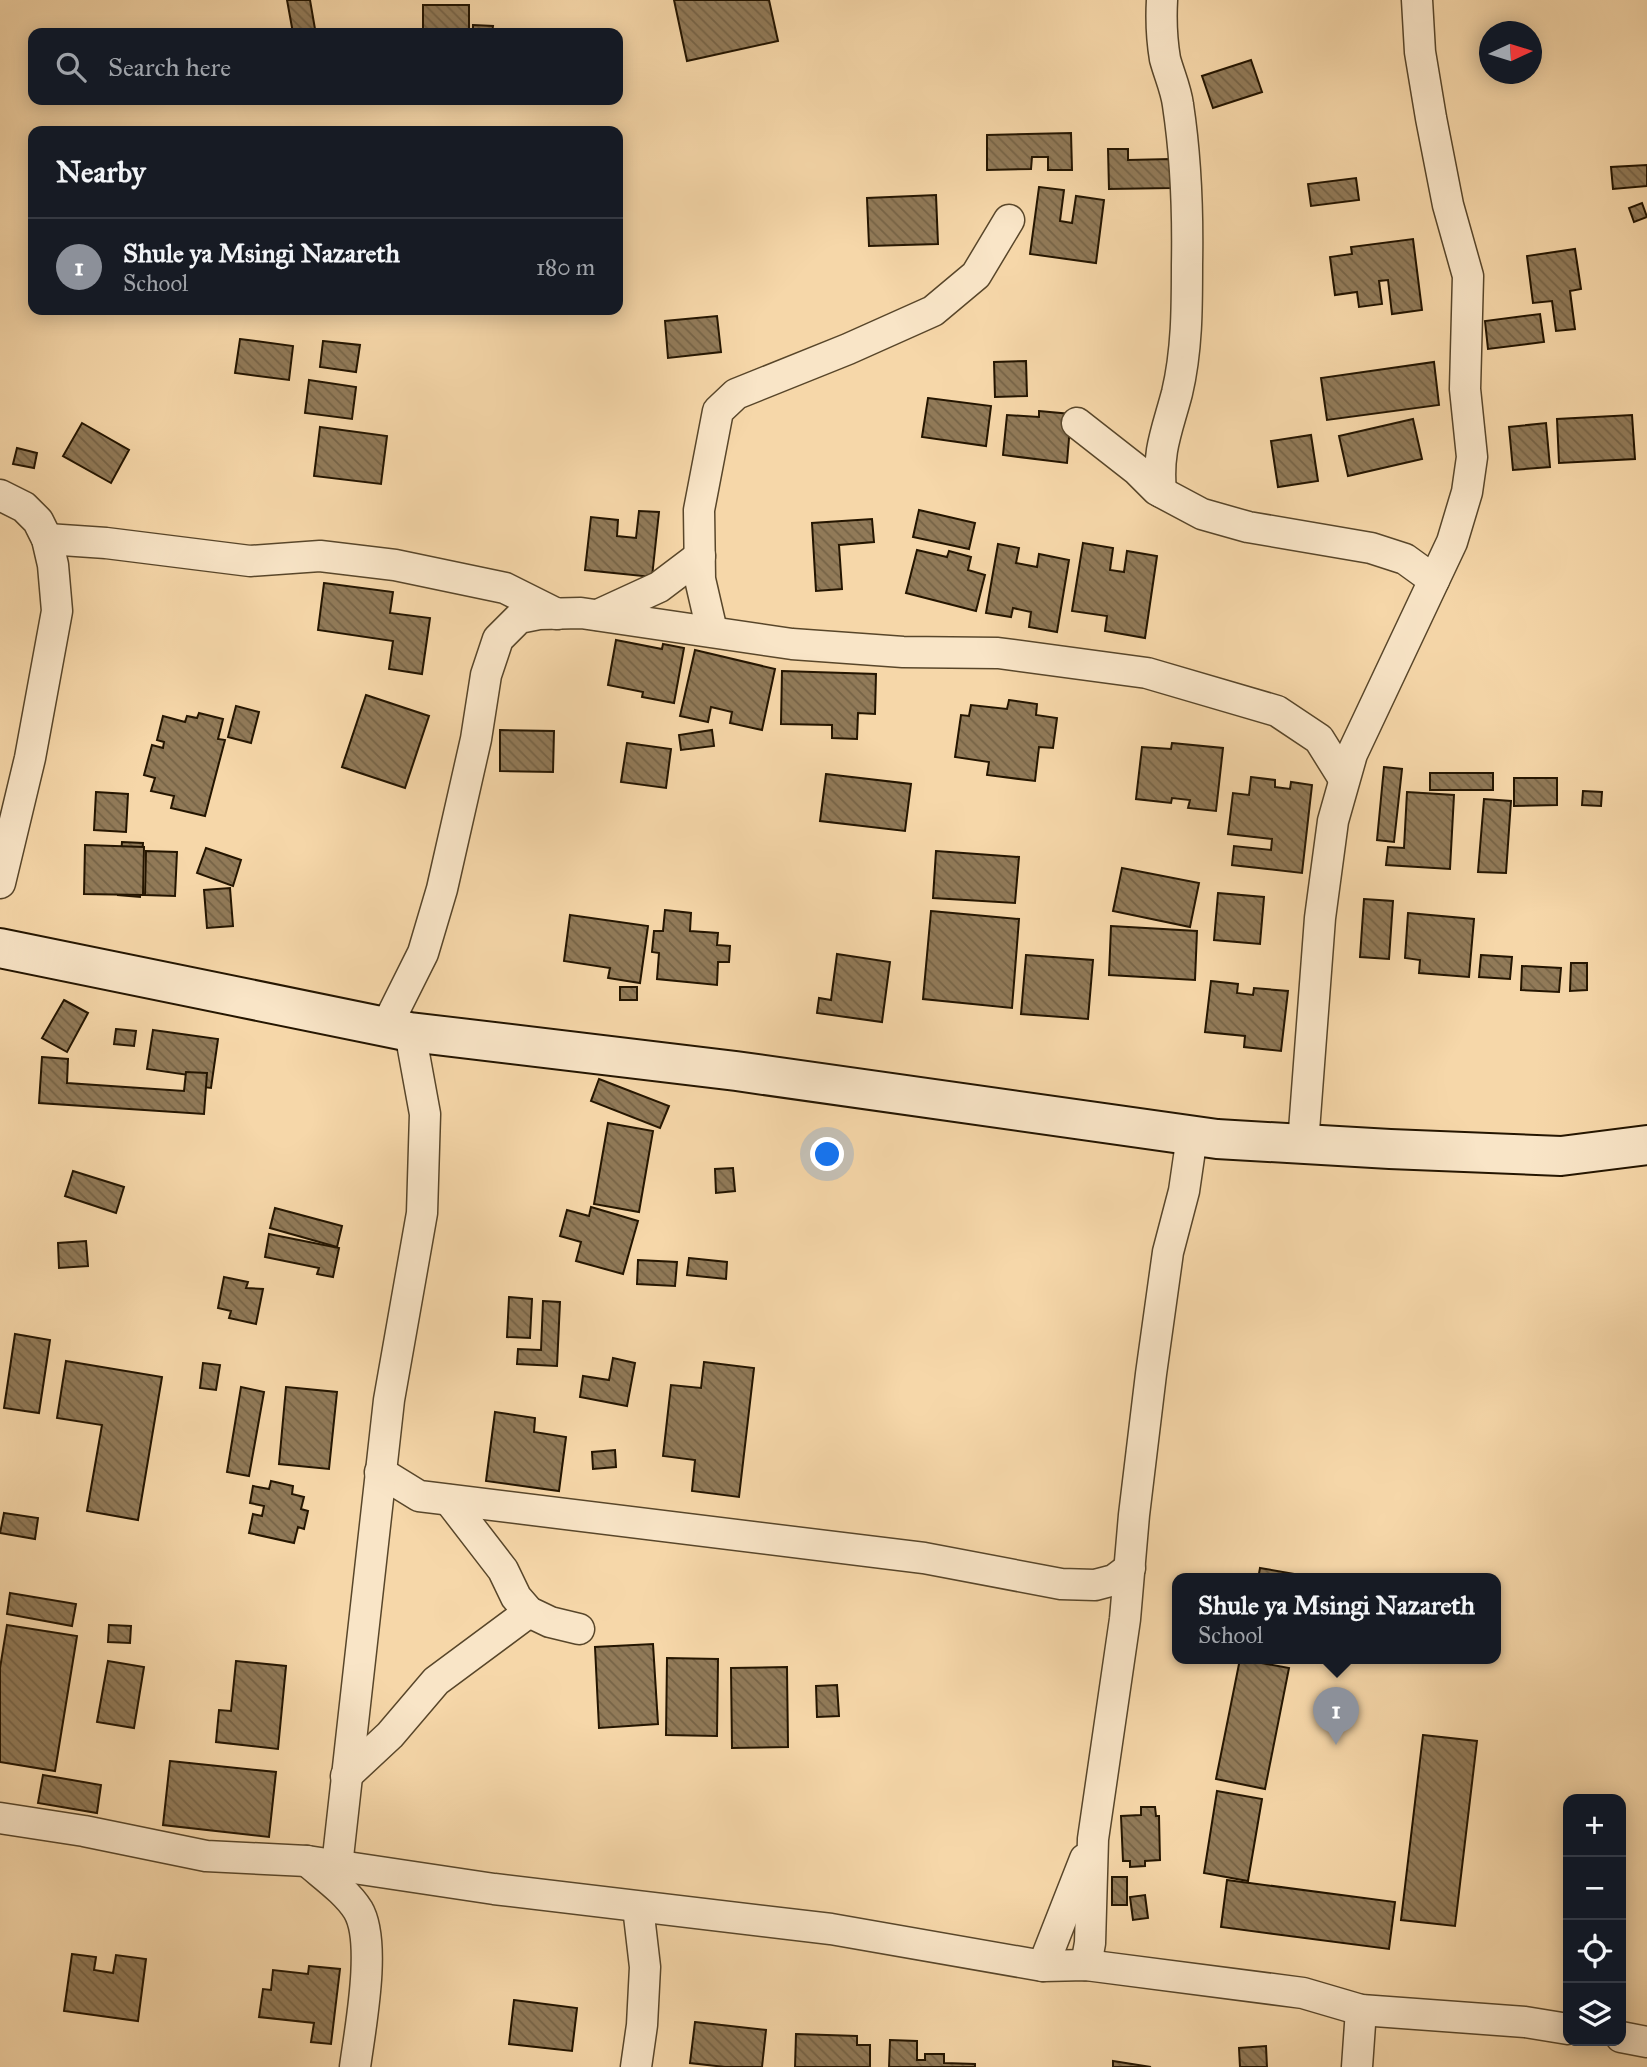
<!DOCTYPE html>
<meta charset="utf-8">
<style>
:root{--surface:#171b24;--page:#242831;--text:#f1f3f6;--muted:#9ea1a6;--line:#363941;--accent:#8c9099}
body{margin:0;font-family:"IM FELL Great Primer",serif;background:var(--page);color:var(--text)}
.controls{position:absolute;right:21px;bottom:21px;display:grid;overflow:hidden;border-radius:14px;box-shadow:0 4px 18px #0003}
.controls button{width:63px;height:63px;display:grid;place-items:center;padding:0;border:0;border-bottom:2px solid var(--line);background:var(--surface);color:var(--text);font:35px sans-serif}
.compass{position:absolute;left:1479px;top:21px;width:63px;height:63px;border-radius:50%;background:var(--surface);box-shadow:0 4px 18px #0003;rotate:86deg}
.you{position:absolute;left:828px;top:1155px;width:24px;height:24px;margin:-18px;border:5px solid #fff;border-radius:50%;background:#1a73e8;box-shadow:0 0 0 10px #1a73e833}
.badge{display:grid;place-items:center;width:46px;height:46px;border-radius:50%;background:var(--accent);color:#fff;font-size:23px;font-weight:700}
.pin{position:absolute;translate:-50% -58px;filter:drop-shadow(0 2px 4px #0008)}
.pin::after{content:'';position:absolute;top:37px;width:24px;height:21px;background:inherit;clip-path:polygon(0 0,100% 0,50% 100%)}
.popup{position:absolute;left:1172px;top:1573px;width:329px;height:91px;box-sizing:border-box;display:grid;place-content:center;border-radius:14px;background:var(--surface);filter:drop-shadow(0 2px 5px #0005);font-size:23px;white-space:nowrap;color:var(--muted)}
.popup b{font-size:26px;color:var(--text)}
.popup::after{content:'';position:absolute;left:50%;top:100%;margin-left:-14px;border:14px solid transparent;border-top-color:var(--surface)}
.list{margin:0;padding:0;list-style:none}
h2{display:flex;justify-content:space-between;align-items:center;height:91px;margin:0;padding:0 28px;font-size:30px}
h2 small{font-size:23px;font-weight:400;color:var(--muted)}
.list li{display:grid;grid-template-columns:46px 1fr auto;gap:21px;align-items:center;box-sizing:border-box;height:98px;padding:0 28px;border-top:2px solid var(--line)}
.list b{display:block;font-size:26px;white-space:nowrap}
.list p{margin:0;font-size:23px;white-space:nowrap;color:var(--muted)}
.list em{font-size:23px;font-style:normal;color:var(--muted)}
.icon{flex:none;width:38px;height:38px;fill:none;stroke:currentColor;stroke-width:2;stroke-linecap:round;stroke-linejoin:round}
.map{position:relative;flex:none;width:1647px;height:2067px;overflow:hidden}
.search{position:absolute;background:var(--surface);box-shadow:0 4px 18px #0003;left:28px;top:28px;width:595px;height:77px;display:flex;align-items:center;gap:18px;box-sizing:border-box;padding:0 24px;border-radius:14px;color:var(--muted);font-size:26px}
.panel{position:absolute;background:var(--surface);box-shadow:0 4px 18px #0003;left:28px;top:126px;width:595px;height:189px;border-radius:14px}
.map>svg:first-child{display:block}
.building{fill:url(#building-back-hatch);stroke:#241500;stroke-width:2}
.lines{fill:none;stroke-linecap:round;stroke-linejoin:round}
.street-casing{stroke:#58462a;stroke-width:33}
.secondary-casing{stroke:#241500;stroke-width:42}
.street{stroke:#f9e5c7;stroke-width:30}
.secondary{stroke:#f9e5c7;stroke-width:38}
</style>
<div class="map">
<svg width="1647" height="2067" viewBox="0 0 1647 2067">
<defs>
<pattern id="building-back-hatch" width="6" height="6" patternUnits="userSpaceOnUse" patternTransform="scale(1.75)"><rect width="6" height="6" fill="#917a58"/><path d="M-1 5l2 2M0 0l6 6M5-1l2 2" fill="none" stroke="#766346"/></pattern>
</defs>
<rect width="100%" height="100%" fill="#f6d7a9"/>
<filter id="stains"><feTurbulence type="fractalNoise" baseFrequency=".00286" numOctaves="4"/><feColorMatrix values="0 0 0 0 .2 0 0 0 0 .09 0 0 0 0 .02 0 0 0 .5 -.17"/></filter>
<radialGradient id="worn" r=".72"><stop offset=".6" stop-color="#630" stop-opacity="0"/><stop offset="1" stop-color="#630" stop-opacity=".3"/></radialGradient>
<!-- building -->
<g class="building">
<path d="M287 0H310L315 29 293 33Z"/>
<path d="M674 0H769L778 41 687 61Z"/>
<rect x="423" y="5" width="46" height="26"/>
<path d="M473 25 493 26 492 33H473Z"/>
<path d="M1251 60 1262 92 1213 108 1202 76Z"/>
<path d="M1071 133 1072 170H1048V157H1032L1031 169 987 170V135Z"/>
<path d="M1108 149H1128V160L1170 159 1171 188 1109 189Z"/>
<path d="M1647 165V186L1613 189 1611 167Z"/>
<path d="M1356 178 1359 200 1311 206 1308 184Z"/>
<path d="M1039 187 1064 190 1060 221 1072 223 1076 196 1104 200 1096 263 1030 254Z"/>
<path d="M936 195 938 244 869 246 867 198Z"/>
<path d="M1642 203 1647 217 1634 222 1629 208Z"/>
<path d="M1413 239 1422 310 1392 314 1388 280 1379 281 1382 304 1359 307 1357 292 1335 295 1330 257 1352 254 1351 247Z"/>
<path d="M1575 249 1581 289 1570 291 1575 329 1556 331 1552 301 1533 303 1527 256Z"/>
<path d="M1540 314 1544 342 1488 349 1485 321Z"/>
<path d="M717 316 721 352 668 358 665 321Z"/>
<path d="M240 339 293 346 289 380 235 373Z"/>
<path d="M323 341 360 345 356 372 320 367Z"/>
<path d="M1026 361 1027 396 995 397 994 362Z"/>
<path d="M1434 362 1439 405 1327 420 1321 378Z"/>
<path d="M309 380 356 387 352 419 305 413Z"/>
<path d="M928 398 991 406 986 446 922 437Z"/>
<path d="M1039 411 1071 414 1067 463 1003 455 1007 415 1039 417Z"/>
<path d="M1632 415 1635 459 1559 463 1557 419Z"/>
<path d="M1413 419 1422 459 1348 476 1339 436Z"/>
<path d="M82 423 129 450 111 483 63 456Z"/>
<path d="M1546 423 1550 467 1513 470 1509 427Z"/>
<path d="M320 427 387 436 381 484 314 476Z"/>
<path d="M1311 435 1318 481 1278 487 1271 441Z"/>
<path d="M17 448 37 453 34 468 13 464Z"/>
<path d="M919 510 975 523 969 549 913 537Z"/>
<path d="M639 511 659 512 652 577 585 570 591 517 618 520 617 536 636 538Z"/>
<path d="M872 519 874 542 839 545 842 589 816 591 812 523Z"/>
<path d="M1083 543 1113 548 1110 570 1124 572 1127 551 1157 556 1145 638 1105 631 1107 616 1072 611Z"/>
<path d="M998 544 1019 548 1016 563 1037 567 1039 554 1069 560 1057 632 1029 627 1031 612 1013 608 1011 617 986 613Z"/>
<path d="M917 550 947 557 949 551 971 557 968 570 985 575 976 611 906 593Z"/>
<path d="M324 583 393 592 390 613 430 618 422 674 389 669 393 641 318 630Z"/>
<path d="M616 640 662 649 663 644 684 648 674 703 642 697 643 692 608 685Z"/>
<path d="M695 650 775 669 762 730 730 723 732 712 711 707 708 722 680 716Z"/>
<path d="M782 671 876 674 875 714 858 713 857 739 832 738V725L781 724Z"/>
<path d="M366 695 429 716 405 788 342 767Z"/>
<path d="M1009 700 1037 704 1036 715 1057 718 1053 748 1039 747 1035 781 987 775 989 762 955 757 961 715 969 716 971 705 1007 709Z"/>
<path d="M236 706 259 712 251 743 228 737Z"/>
<path d="M199 713 223 719 218 739 225 740 205 816 171 808 174 796 151 791 155 778 144 775 152 745 163 748 164 742 157 740 163 716 185 722 187 716 197 718Z"/>
<path d="M500 730 554 731 553 772 500 771Z"/>
<path d="M712 730 714 746 681 750 679 735Z"/>
<path d="M627 743 671 749 666 788 621 782Z"/>
<path d="M1172 743 1223 748 1216 811 1188 808 1190 800 1172 798 1171 803 1136 799 1142 747 1171 749Z"/>
<path d="M1384 767 1402 769 1394 842 1377 840Z"/>
<rect x="1430" y="773" width="63" height="17"/>
<path d="M826 774 911 784 905 831 820 821Z"/>
<path d="M1251 777 1275 780V787L1290 789 1291 782 1312 785 1302 873 1232 865 1234 846 1271 850 1272 839 1228 834 1233 793 1249 795Z"/>
<path d="M1514 778H1557V805L1514 806Z"/>
<path d="M1583 791 1602 792 1601 806 1582 805Z"/>
<path d="M96 792 128 794 126 832 94 830Z"/>
<path d="M1407 792 1454 795 1450 869 1386 865 1388 847 1404 848Z"/>
<path d="M1484 799 1511 801 1506 873 1478 872Z"/>
<path d="M122 842 143 843 140 897 118 895Z"/>
<path d="M85 845 144 847 143 895 84 894Z"/>
<path d="M206 848 241 860 233 886 197 873Z"/>
<path d="M146 851 177 852 175 896 145 895Z"/>
<path d="M936 851 1019 857 1015 903 933 898Z"/>
<path d="M1122 868 1199 883 1190 927 1113 911Z"/>
<path d="M230 888 233 926 207 928 204 890Z"/>
<path d="M1218 893 1264 897 1260 944 1214 940Z"/>
<path d="M1364 899 1393 901 1389 959 1360 957Z"/>
<path d="M665 910 691 913 690 931 718 933 717 945 730 946 729 962H718L717 985 657 979 659 953 652 952 654 931H663Z"/>
<path d="M931 911 1019 919 1012 1008 923 999Z"/>
<path d="M1408 913 1474 919 1469 977 1419 973 1420 960 1405 958Z"/>
<path d="M570 915 648 926 640 983 608 978 610 968 564 961Z"/>
<path d="M1111 926 1197 931 1195 980 1109 975Z"/>
<path d="M837 954 890 962 882 1022 817 1013 819 998 831 1000Z"/>
<path d="M1026 955 1093 960 1088 1019 1021 1014Z"/>
<path d="M1481 955 1512 957 1510 979 1479 977Z"/>
<path d="M1571 963H1587V990L1570 991Z"/>
<path d="M1522 966 1561 968 1559 992 1521 990Z"/>
<path d="M1211 981 1238 984 1237 993 1253 995 1254 988 1288 991 1281 1051 1244 1047 1245 1036 1205 1032Z"/>
<rect x="620" y="987" width="17" height="13"/>
<path d="M64 1000 88 1013 67 1052 42 1038Z"/>
<path d="M116 1029 136 1031 134 1046 114 1044Z"/>
<path d="M153 1030 218 1039 211 1088 187 1085 189 1075 147 1069Z"/>
<path d="M42 1057 68 1059 67 1083 184 1091 186 1072 207 1073 204 1114 39 1103Z"/>
<path d="M599 1079 669 1106 660 1128 591 1101Z"/>
<path d="M608 1123 653 1131 639 1212 594 1204Z"/>
<path d="M733 1168 735 1191 716 1193 715 1169Z"/>
<path d="M73 1171 124 1187 116 1213 65 1196Z"/>
<path d="M591 1207 638 1221 623 1274 576 1261 581 1242 560 1236 567 1210 589 1216Z"/>
<path d="M275 1208 342 1226 337 1247 270 1228Z"/>
<path d="M269 1234 339 1248 333 1277 317 1274 319 1268 265 1257Z"/>
<path d="M86 1241 88 1266 59 1268 58 1243Z"/>
<path d="M689 1258 727 1262 726 1279 687 1275Z"/>
<path d="M638 1260 677 1262 675 1286 637 1284Z"/>
<path d="M224 1277 248 1282 246 1288 263 1289 256 1324 229 1318 231 1311 218 1308Z"/>
<path d="M509 1297 532 1299 530 1338 507 1337Z"/>
<path d="M543 1301 560 1302 557 1366 517 1364 518 1349 541 1350Z"/>
<path d="M15 1334 50 1340 39 1413 4 1408Z"/>
<path d="M613 1358 635 1363 627 1406 580 1397 583 1376 609 1380Z"/>
<path d="M66 1361 162 1377 138 1520 87 1511 102 1425 57 1418Z"/>
<path d="M704 1362 754 1368 739 1497 692 1491 695 1460 663 1456 671 1385 701 1388Z"/>
<path d="M203 1363 220 1365 216 1390 200 1388Z"/>
<path d="M241 1387 264 1392 249 1476 227 1472Z"/>
<path d="M286 1387 337 1392 329 1469 279 1464Z"/>
<path d="M495 1412 535 1418 534 1432 566 1437 559 1491 486 1481Z"/>
<path d="M615 1450 616 1467 593 1469 592 1452Z"/>
<path d="M271 1481 293 1486 292 1494 304 1497 301 1509 308 1511 304 1529 298 1527 294 1543 249 1533 253 1514 262 1516 264 1506 250 1503 253 1486 269 1489Z"/>
<path d="M4 1513 38 1518 35 1539 0 1533Z"/>
<path d="M1260 1568 1323 1579H1258Z"/>
<path d="M10 1593 76 1604 72 1626 7 1614Z"/>
<path d="M7 1625 77 1636 55 1771 0 1762V1668Z"/>
<path d="M109 1625 131 1626 130 1643 108 1642Z"/>
<path d="M653 1644 658 1724 599 1728 595 1647Z"/>
<path d="M667 1658 718 1659 717 1736 666 1735Z"/>
<path d="M1240 1659 1289 1668 1265 1789 1216 1779Z"/>
<path d="M108 1661 144 1667 134 1728 97 1722Z"/>
<path d="M236 1661 286 1666 278 1749 216 1742 219 1710 231 1711Z"/>
<path d="M787 1667 788 1747 732 1748 731 1668Z"/>
<path d="M837 1685 839 1716 817 1717 816 1686Z"/>
<path d="M1423 1735 1477 1741 1455 1926 1401 1920Z"/>
<path d="M170 1761 276 1772 269 1837 163 1825Z"/>
<path d="M43 1775 101 1785 97 1813 38 1803Z"/>
<path d="M1217 1791 1262 1799 1248 1881 1204 1873Z"/>
<path d="M1141 1807H1155L1156 1816H1159L1160 1860 1145 1861V1866L1130 1867V1861H1123L1121 1816 1141 1815Z"/>
<rect x="1112" y="1877" width="15" height="28"/>
<path d="M1227 1880 1395 1902 1389 1949 1221 1927Z"/>
<path d="M1145 1895 1148 1918 1133 1920 1130 1897Z"/>
<path d="M72 1954 96 1957 94 1970 113 1973 116 1955 146 1959 138 2021 64 2011Z"/>
<path d="M309 1966 340 1969 331 2044 311 2042 314 2023 259 2017 263 1989 271 1990 273 1970 308 1974Z"/>
<path d="M514 2000 577 2008 572 2051 509 2044Z"/>
<path d="M695 2022 766 2030 762 2067H725L690 2063Z"/>
<path d="M796 2034 857 2036V2045H870V2067H795Z"/>
<path d="M890 2040 917 2041V2060H925V2054H944V2063L975 2064V2067H889Z"/>
<path d="M1266 2046 1267 2067H1240L1239 2048Z"/>
<path d="M1113 2061 1151 2067H1113Z"/>
</g>
<g class="lines">
<defs>
<g id="street">
<path d="M1077 423 1137 470 1157 490 1202 514 1248 527 1371 548 1405 559 1434 580"/>
<path d="M1161 492C1157 451 1167 431 1177 393 1187 351 1187 308 1187 265 1188 212 1186 158 1178 105 1176 89 1169 74 1165 59 1162 41 1161 18 1162 0"/>
<path d="M0 495 24 507 38 521 47 539 53 565 57 611 30 758 0 883"/>
<path d="M47 539 106 543 250 561 320 556 395 565 505 588 557 614"/>
<path d="M598 615 659 587 700 556"/>
<path d="M712 631 700 579 699 510 718 411 736 394 848 349 933 311 976 275 1009 220"/>
<path d="M386 1027 423 953 442 889 476 739 486 675 498 639 519 618 539 614 581 613 792 644 903 652 998 653 1147 673 1277 711 1319 739 1344 779"/>
<path d="M1303 1144 1320 918 1333 821 1352 754 1452 542 1467 492 1472 457 1465 389 1468 276 1448 205 1431 118 1420 52 1417 0"/>
<path d="M380 1472 419 1496 924 1558 1061 1584 1095 1585 1114 1580 1130 1568"/>
<path d="M449 1500 503 1570 516 1597 529 1612 550 1622 579 1629"/>
<path d="M346 1776 390 1735 436 1681 529 1612"/>
<path d="M0 1818 84 1831 206 1856 307 1861 494 1889 831 1929 1043 1966 1086 1965 1303 1993 1361 2010 1525 2022 1568 2029"/>
<path d="M307 1861C324 1876 346 1891 358 1910 377 1942 360 2029 355 2067"/>
<path d="M337 1866 389 1400 422 1213 425 1114 410 1032"/>
<path d="M1086 1965 1090 1943 1093 1839 1125 1619 1134 1515 1151 1374 1168 1252 1184 1191 1192 1136"/>
<path d="M1043 1966 1085 1859"/>
<path d="M1621 2037 1647 2042"/>
<path d="M636 2067 642 2025 645 1967 638 1907"/>
<path d="M1357 2067 1361 2010"/>
</g>
<path id="secondary" d="M0 948 410 1032 736 1071 1217 1139 1390 1149 1561 1156 1647 1145"/>
</defs>
<!-- street casing -->
<use href="#street" class="street-casing"/>
<!-- secondary casing -->
<use href="#secondary" class="secondary-casing"/>
<!-- street -->
<use href="#street" class="street"/>
<!-- secondary -->
<use href="#secondary" class="secondary"/>
</g>
<rect width="100%" height="100%" filter="url(#stains)"/>
<rect width="100%" height="100%" fill="url(#worn)"/>
</svg>
<div class="controls">
<button>+</button>
<button>−</button>
<button><svg class="icon" aria-label="locate" viewBox="0 0 24 24"><circle cx="12" cy="12" r="6"/><path d="M12 2v4M12 18v4M2 12h4M18 12h4"/></svg></button>
<button><svg class="icon" aria-label="layers" viewBox="0 0 24 24"><path d="M12 4l9 5-9 5-9-5zM3 14l9 5 9-5"/></svg></button>
</div>
<svg class="compass" viewBox="-18 -18 36 36"><path d="M0-13l5 13h-10z" fill="#e53935"/><path d="M0 13l5-13h-10z" fill="#9ea1a6"/></svg>
<div class="you"></div>
<div class="pin badge" style="left:1336px;top:1745px">1</div>
<div class="popup"><b>Shule ya Msingi Nazareth</b>School</div>
<div class="search"><svg class="icon" aria-label="search" viewBox="0 0 24 24"><circle cx="10" cy="10" r="6"/><path d="M15 15l6 6"/></svg>Search here</div>
<section class="panel">
<h2>Nearby<small></small></h2>
<ul class="list">
<li><span class="badge">1</span><div><b>Shule ya Msingi Nazareth</b><p>School</p></div><em>180 m</em></li>
</ul>
</section>
</div>
